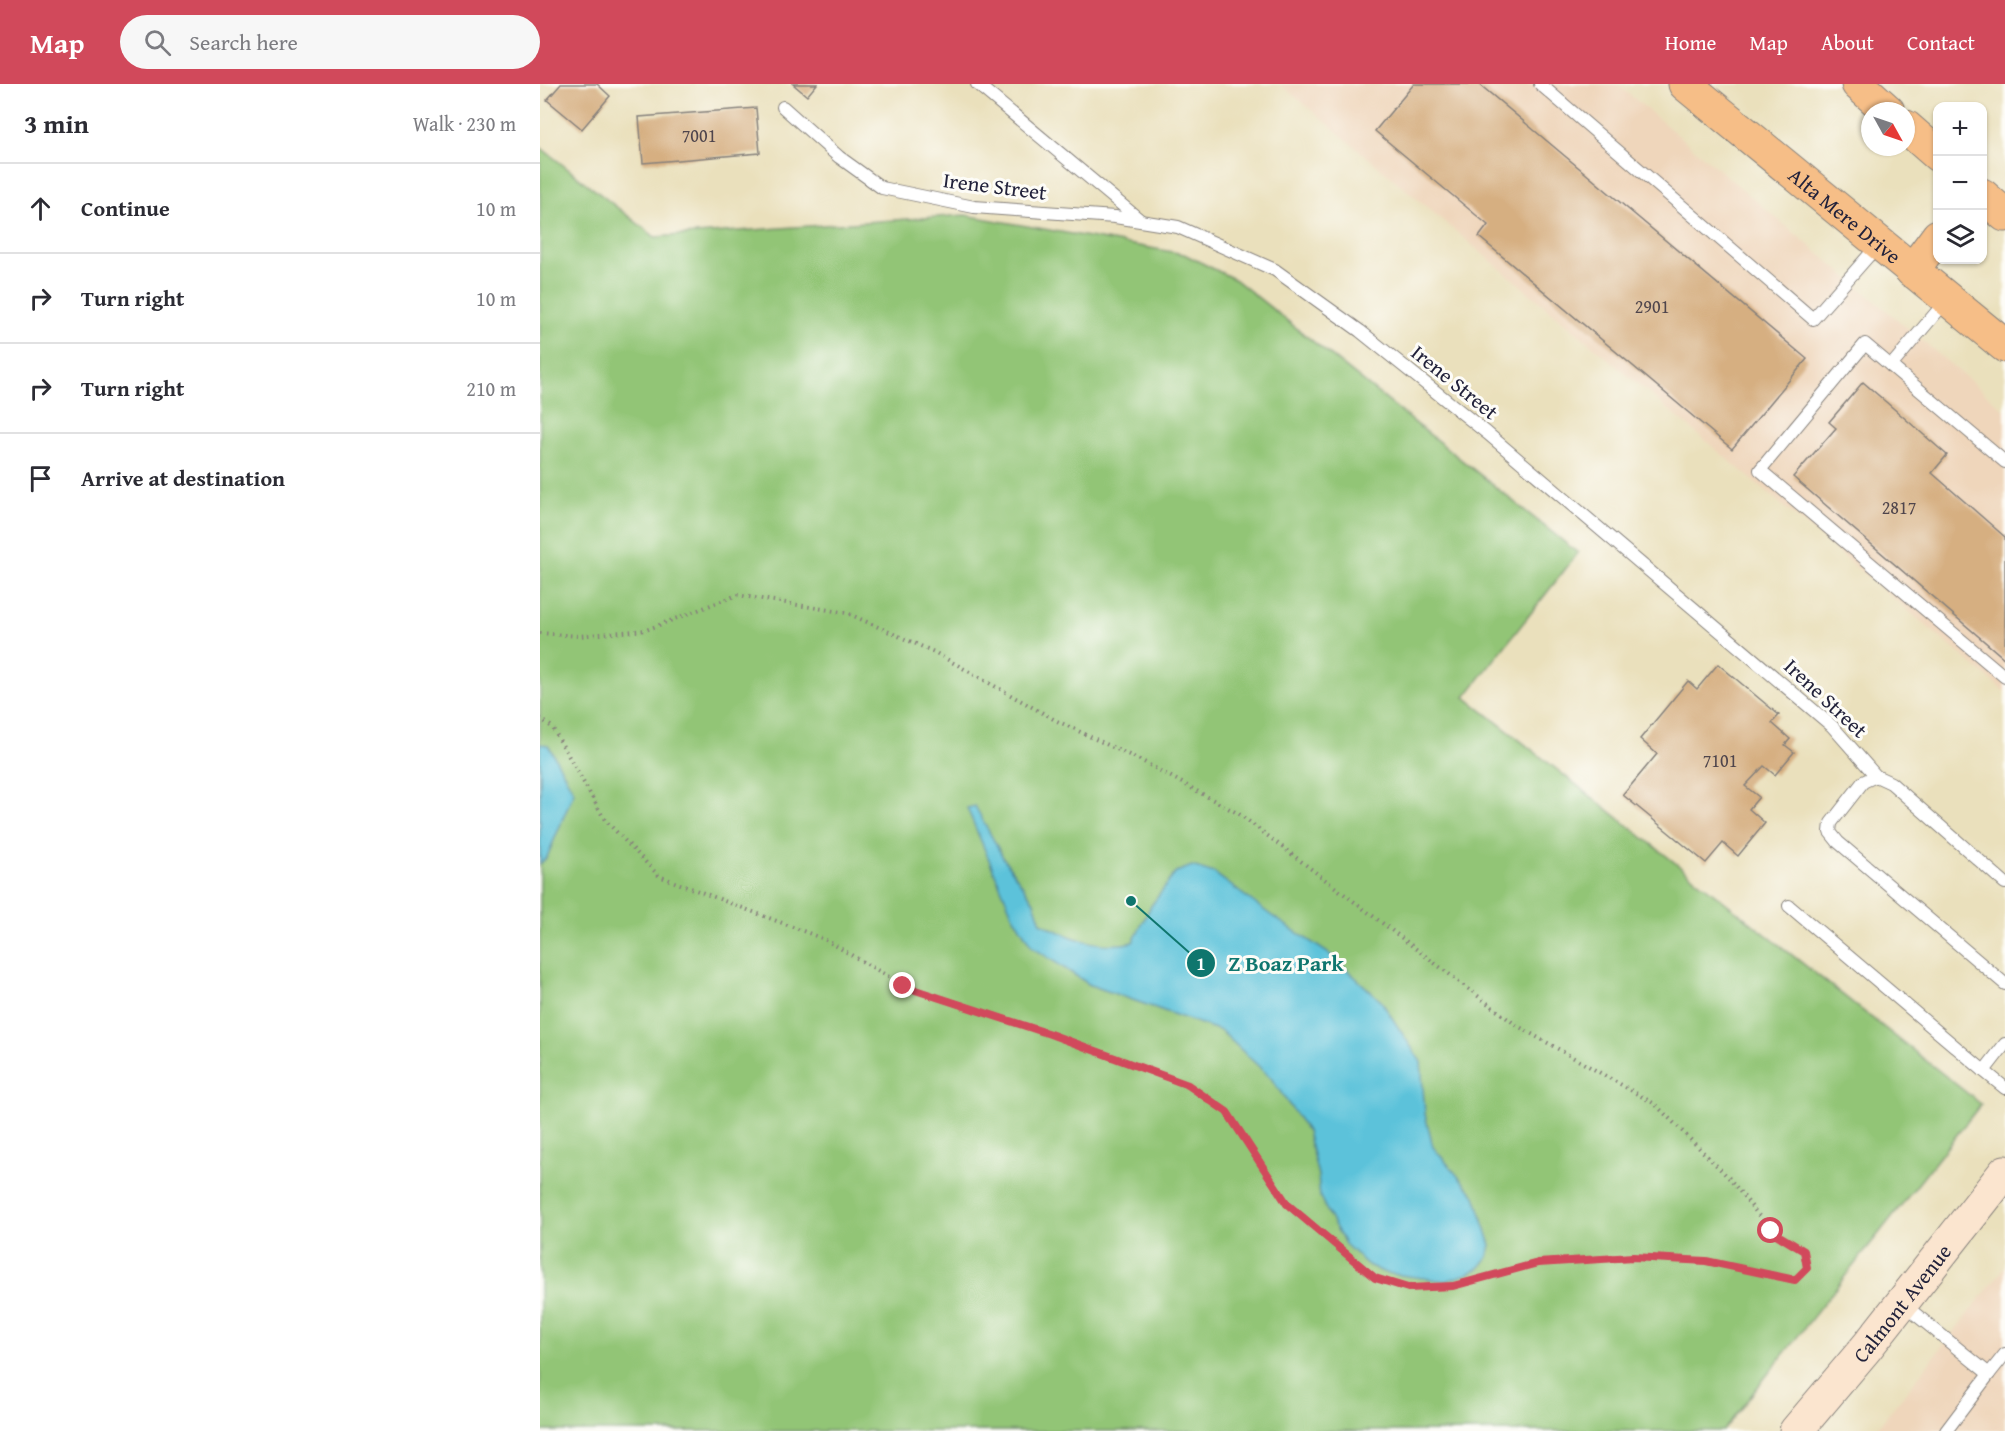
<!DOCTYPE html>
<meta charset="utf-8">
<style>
:root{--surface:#fff;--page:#f7f7f7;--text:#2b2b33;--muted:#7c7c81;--line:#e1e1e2;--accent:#d1495b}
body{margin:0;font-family:"Gentium Book Plus",serif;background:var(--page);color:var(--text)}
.controls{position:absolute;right:18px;top:18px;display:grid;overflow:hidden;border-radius:12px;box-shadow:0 2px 4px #0004}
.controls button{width:54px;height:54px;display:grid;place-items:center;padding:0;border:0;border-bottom:2px solid var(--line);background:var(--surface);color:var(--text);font:30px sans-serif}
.compass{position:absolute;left:1321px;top:18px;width:54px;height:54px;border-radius:50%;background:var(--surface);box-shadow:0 2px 4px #0004;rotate:130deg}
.stop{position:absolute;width:18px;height:18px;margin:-14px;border:4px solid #d1495b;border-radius:50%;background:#fff}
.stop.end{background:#d1495b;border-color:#fff;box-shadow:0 2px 6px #0008}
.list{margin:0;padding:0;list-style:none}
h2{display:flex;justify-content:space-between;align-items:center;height:78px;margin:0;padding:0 24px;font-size:26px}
h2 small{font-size:20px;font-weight:400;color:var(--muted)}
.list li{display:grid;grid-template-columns:39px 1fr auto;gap:18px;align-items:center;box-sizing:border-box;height:90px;padding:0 24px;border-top:2px solid var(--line)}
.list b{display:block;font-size:22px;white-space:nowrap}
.list em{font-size:20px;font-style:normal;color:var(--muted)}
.icon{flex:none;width:33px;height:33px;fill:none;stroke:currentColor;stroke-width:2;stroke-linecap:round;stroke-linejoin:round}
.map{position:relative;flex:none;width:1465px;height:1347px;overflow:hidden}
header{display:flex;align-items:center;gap:36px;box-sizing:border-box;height:84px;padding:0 30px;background:var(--accent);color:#fff}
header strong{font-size:28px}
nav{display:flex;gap:33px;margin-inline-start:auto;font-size:21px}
.search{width:420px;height:54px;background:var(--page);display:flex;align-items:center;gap:15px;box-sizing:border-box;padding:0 21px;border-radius:33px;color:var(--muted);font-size:22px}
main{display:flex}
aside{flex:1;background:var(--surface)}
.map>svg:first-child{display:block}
.built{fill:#efd6bb}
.green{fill:#92c576;stroke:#5a7458;stroke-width:1.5}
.water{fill:#5cc2da;stroke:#3f728a;stroke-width:1.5}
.building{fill:#d6af81}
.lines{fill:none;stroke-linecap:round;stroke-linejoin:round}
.service-casing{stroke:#86817c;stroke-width:14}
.secondary-casing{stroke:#86817c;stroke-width:35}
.primary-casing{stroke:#86817c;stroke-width:35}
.path{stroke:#86817c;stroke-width:4;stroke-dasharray:1.5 4.5;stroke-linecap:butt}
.service{stroke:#fff;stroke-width:12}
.secondary{stroke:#fbe5cf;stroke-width:33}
.primary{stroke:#f6be87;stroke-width:33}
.route{stroke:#d1495b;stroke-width:8}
.labels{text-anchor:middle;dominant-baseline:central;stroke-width:6;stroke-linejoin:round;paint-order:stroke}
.number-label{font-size:18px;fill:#4f454c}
.street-label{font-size:21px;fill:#22223b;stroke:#fdfcf7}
.leader{fill:none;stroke:#0f766e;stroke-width:2}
.callout-dot{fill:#0f766e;stroke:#fdfcf7;stroke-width:2}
.mark-label{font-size:18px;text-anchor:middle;font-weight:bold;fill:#fff}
.callout-label{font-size:22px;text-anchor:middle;font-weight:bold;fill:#0f766e;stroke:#fdfcf7;stroke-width:6;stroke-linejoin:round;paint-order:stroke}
</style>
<header>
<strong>Map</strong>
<div class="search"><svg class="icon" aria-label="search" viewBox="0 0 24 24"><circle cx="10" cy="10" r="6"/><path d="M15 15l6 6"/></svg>Search here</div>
<nav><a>Home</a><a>Map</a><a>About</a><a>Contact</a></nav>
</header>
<main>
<aside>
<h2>3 min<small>Walk · 230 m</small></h2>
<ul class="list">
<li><svg class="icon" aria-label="ahead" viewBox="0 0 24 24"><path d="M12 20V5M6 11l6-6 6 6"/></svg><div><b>Continue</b></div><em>10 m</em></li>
<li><svg class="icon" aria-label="right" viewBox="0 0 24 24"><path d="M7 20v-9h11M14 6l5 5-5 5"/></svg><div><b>Turn right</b></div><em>10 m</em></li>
<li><svg class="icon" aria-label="right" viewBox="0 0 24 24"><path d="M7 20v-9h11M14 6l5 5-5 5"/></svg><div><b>Turn right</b></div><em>210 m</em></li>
<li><svg class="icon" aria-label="arrive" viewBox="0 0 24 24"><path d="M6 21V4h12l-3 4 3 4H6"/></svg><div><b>Arrive at destination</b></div></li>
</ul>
</aside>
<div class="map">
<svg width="1465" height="1347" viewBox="0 0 1465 1347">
<rect width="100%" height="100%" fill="#fdfcf7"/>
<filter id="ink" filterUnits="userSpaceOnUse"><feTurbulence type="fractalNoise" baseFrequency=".0167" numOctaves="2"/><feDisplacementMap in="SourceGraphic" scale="12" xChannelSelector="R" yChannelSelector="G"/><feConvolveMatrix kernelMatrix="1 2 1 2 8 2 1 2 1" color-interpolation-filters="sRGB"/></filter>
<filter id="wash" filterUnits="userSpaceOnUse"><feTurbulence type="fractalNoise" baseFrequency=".008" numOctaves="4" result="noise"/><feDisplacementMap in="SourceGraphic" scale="24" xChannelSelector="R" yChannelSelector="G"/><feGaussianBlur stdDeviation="1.35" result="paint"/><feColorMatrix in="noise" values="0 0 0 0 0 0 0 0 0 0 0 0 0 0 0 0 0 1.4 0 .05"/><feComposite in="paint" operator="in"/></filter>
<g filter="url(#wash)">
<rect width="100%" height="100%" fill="#eae0bc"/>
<!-- built -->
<g class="built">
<path d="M740 0H1077L1465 326V608Z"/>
<path d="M1465 1183V1347H1335Z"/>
</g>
<!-- green -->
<path class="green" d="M0 63 115 153 425 131 644 170 696 196 1038 469 925 613 1441 1020 1183 1347H0Z"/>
<!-- water -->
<g class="water">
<path d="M0 660 8 661 34 708 7 773 0 780Z"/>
<path d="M435 722 464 775 494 818 501 839C529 854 561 866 593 858L611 822 636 788 652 782 674 789 732 832 791 871 841 917 881 978 885 1030 893 1063 935 1112 951 1161 948 1173 940 1183 930 1189 906 1197 845 1189 828 1181 805 1160 791 1135 780 1113 778 1091 767 1047 731 994 681 947 550 901 492 863 473 832 427 724Z"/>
</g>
<g id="blocks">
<!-- building -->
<g class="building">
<path d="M21 0H57L70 12 42 45 7 16Z"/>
<path d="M253 0H277L267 12Z"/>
<path d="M874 0H939L1267 275 1192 365 939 153 948 141 835 47Z"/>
<path d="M216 24 220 69 103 79 99 33Z"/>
<path d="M1323 298 1407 371 1392 389 1465 453V575L1253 393 1296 344 1289 338Z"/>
<path d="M1178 580 1239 631 1232 639 1250 655 1245 661 1254 668 1235 691 1224 682 1205 702 1219 713 1209 725 1225 739 1198 772 1183 759 1166 779 1083 711 1117 670 1100 655 1148 597 1157 605Z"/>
</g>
</g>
</g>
<g filter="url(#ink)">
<use href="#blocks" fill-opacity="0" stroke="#86817c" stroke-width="1.5"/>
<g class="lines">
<defs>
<g id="service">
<path d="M437 0 600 136"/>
<path d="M1000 0 1273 235 1338 161"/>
<path d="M243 23 299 73 342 104 434 123 575 133 638 143 735 186 820 247 947 349 1292 642 1336 692 1351 699 1465 799"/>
<path d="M1351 282 1406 217"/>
<path d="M1465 378 1325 260 1220 386 1465 593"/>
<path d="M1336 692 1323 698 1291 739 1290 748 1298 758 1465 900"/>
<path d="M1249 822 1444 987"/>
<path d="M1465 960 1444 987 1465 1004"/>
<path d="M1363 1220 1449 1290 1406 1347"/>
<path d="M1449 1290 1465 1270"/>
</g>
<g id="secondary">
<path id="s1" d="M1256 1347 1327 1263 1465 1088"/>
</g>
<g id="primary">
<path id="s2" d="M1145 0 1465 262"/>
<path d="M1318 0 1348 27"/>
<path d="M1366 43 1398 71"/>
<path d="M1442 111 1465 131"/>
<path d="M1372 187 1398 152"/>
</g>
</defs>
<!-- service casing -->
<use href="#service" class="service-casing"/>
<!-- secondary casing -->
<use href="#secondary" class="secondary-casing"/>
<!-- primary casing -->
<use href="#primary" class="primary-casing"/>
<!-- path -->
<path class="path" d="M0 549 38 552 106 546 197 511 307 529 394 568 517 637 602 677 699 730 976 941 1115 1020 1189 1094 1231 1147 1264 1167 1267 1184 1255 1195 1166 1177 1093 1174 998 1179 913 1202 868 1204 835 1194 747 1120 687 1028 648 1001 510 950 363 901 284 855 119 792 65 736 12 643 0 634"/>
<!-- service -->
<use href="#service" class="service"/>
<!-- secondary -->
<use href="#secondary" class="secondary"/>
<!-- primary -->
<use href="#primary" class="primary"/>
</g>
</g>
<g class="lines" filter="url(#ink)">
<!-- route -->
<path class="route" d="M363 902 510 950 648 1001 687 1028 747 1120 835 1194 868 1204 913 1202 998 1179 1093 1173 1166 1177 1255 1196 1267 1184 1264 1167 1231 1147"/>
</g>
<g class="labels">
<!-- number labels -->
<g class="number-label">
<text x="159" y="51">7001</text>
<text x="1112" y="222">2901</text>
<text x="1359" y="423">2817</text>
<text x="1180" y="676">7101</text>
</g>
<!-- street labels -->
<g class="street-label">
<text transform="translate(455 102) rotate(7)">Irene Street</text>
<text stroke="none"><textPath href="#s2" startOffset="207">Alta Mere Drive</textPath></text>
<text transform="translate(915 298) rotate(39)">Irene Street</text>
<text transform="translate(1286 614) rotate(43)">Irene Street</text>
<text stroke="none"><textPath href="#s1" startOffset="166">Calmont Avenue</textPath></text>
</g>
</g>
<!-- callouts -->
<path class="leader" d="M591 817L661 879"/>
<g class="callout-dot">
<circle cx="591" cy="817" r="6"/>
<circle cx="661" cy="879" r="15"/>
</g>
<g class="mark-label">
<text x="661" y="886">1</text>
</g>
<g class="callout-label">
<text x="746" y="887">Z Boaz Park</text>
</g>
</svg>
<div class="controls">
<button>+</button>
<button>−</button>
<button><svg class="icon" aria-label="layers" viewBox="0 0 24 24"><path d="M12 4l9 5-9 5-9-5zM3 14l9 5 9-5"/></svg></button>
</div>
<svg class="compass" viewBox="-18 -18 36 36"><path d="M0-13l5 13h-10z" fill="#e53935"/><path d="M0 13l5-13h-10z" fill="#7c7c81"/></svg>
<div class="stop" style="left:1231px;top:1147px"></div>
<div class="stop end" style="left:363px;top:902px"></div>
</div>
</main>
